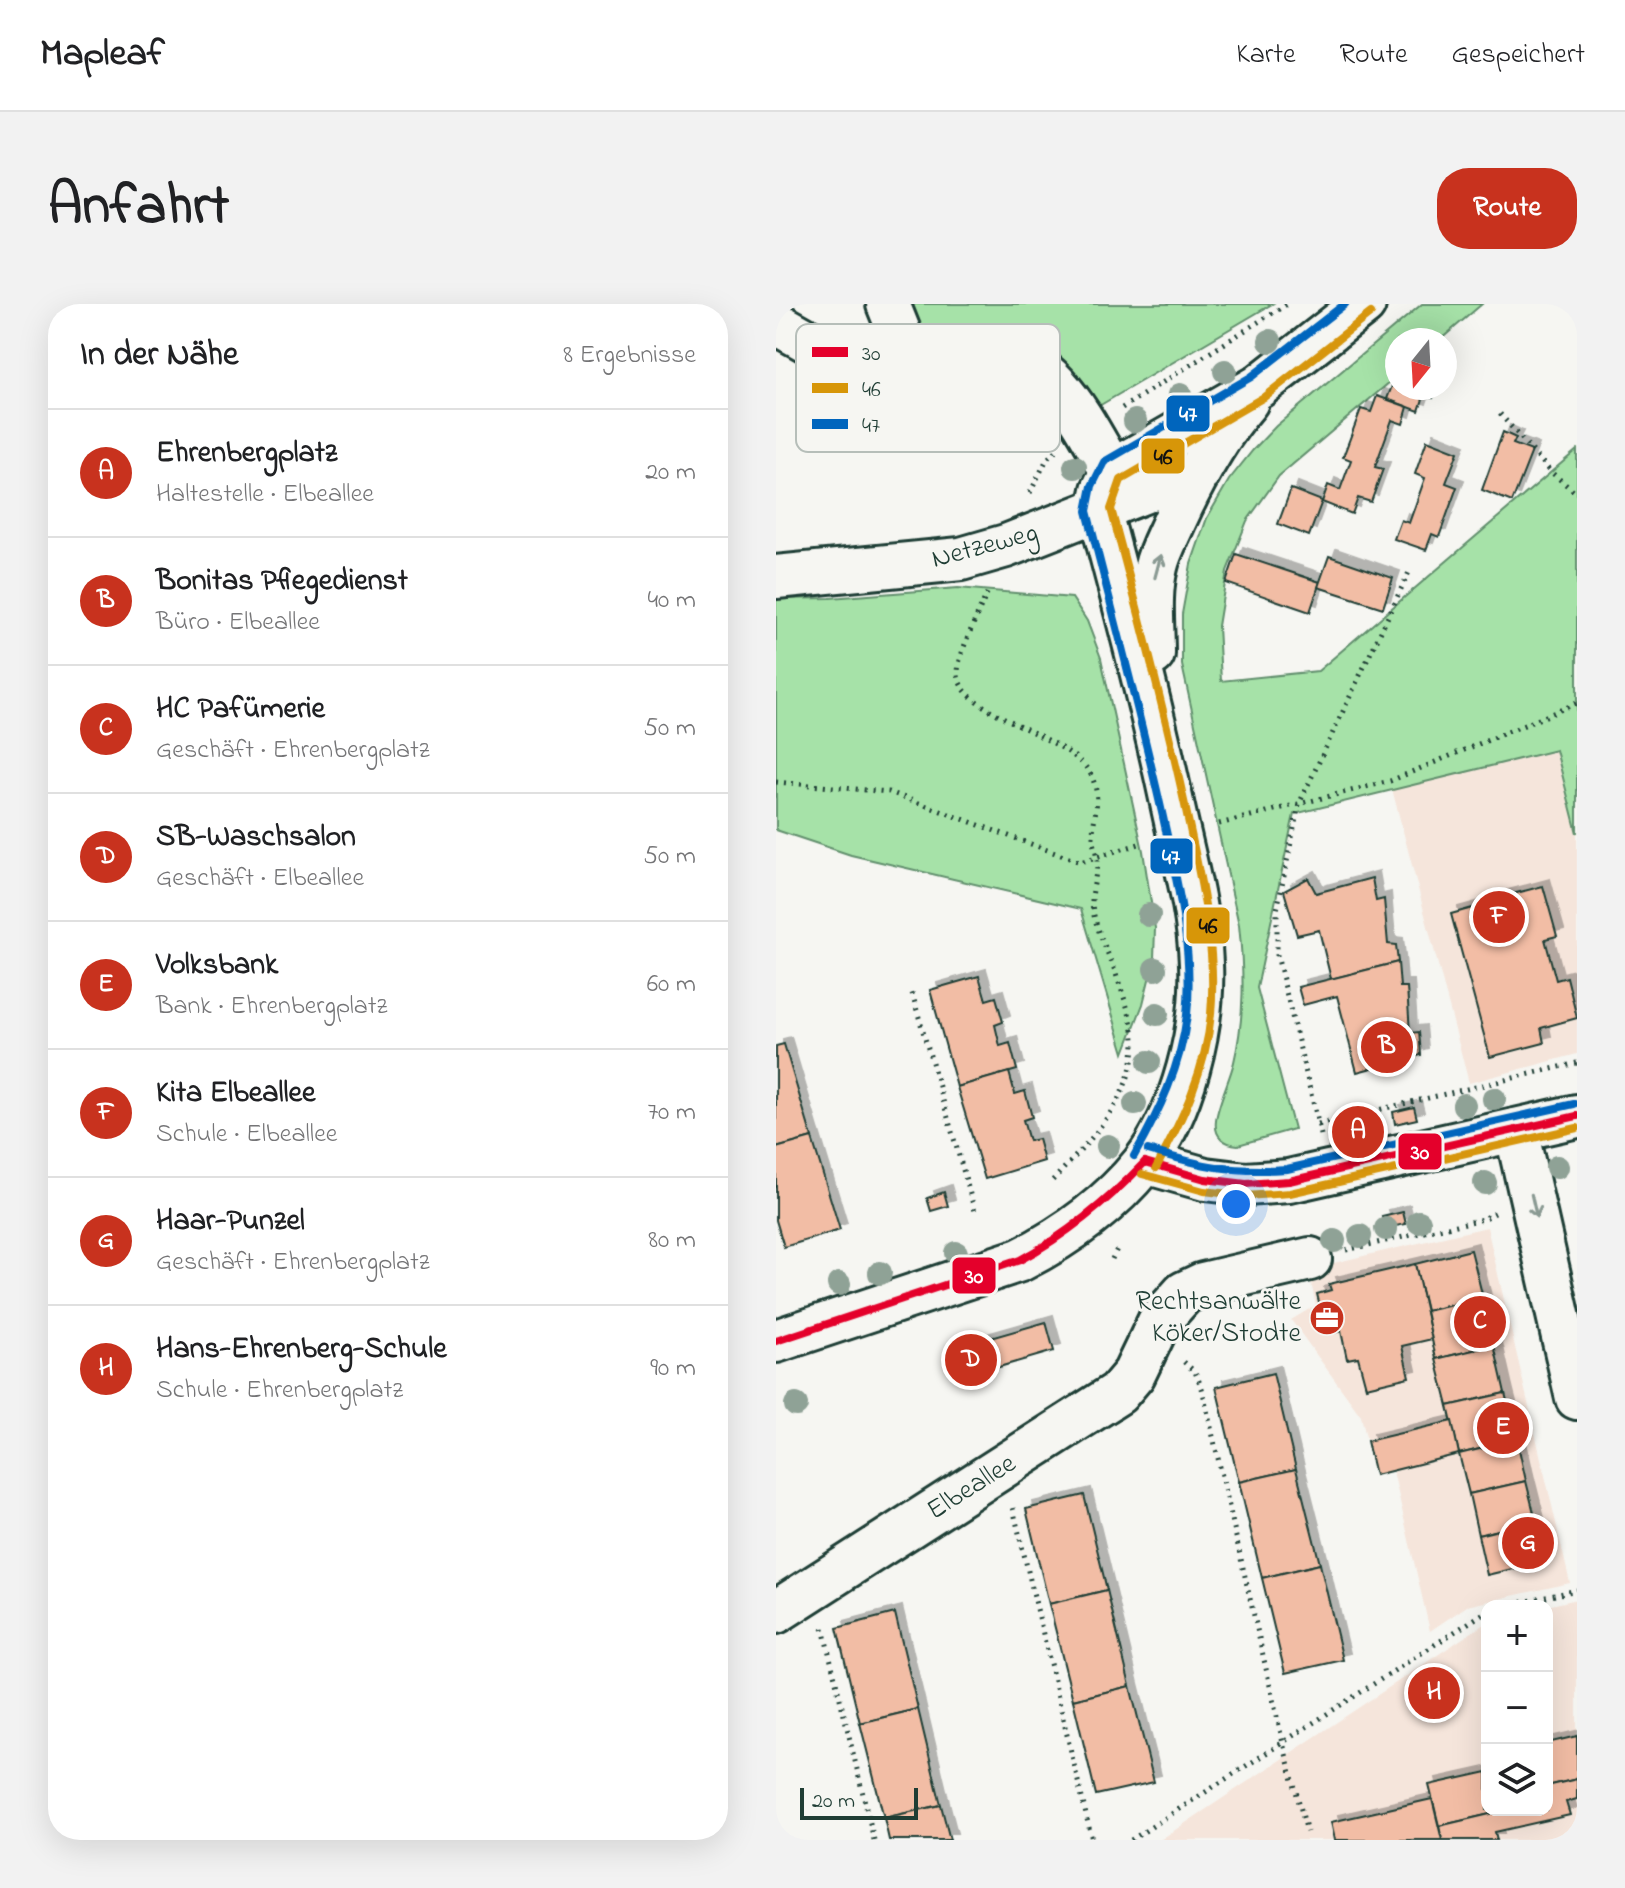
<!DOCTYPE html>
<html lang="de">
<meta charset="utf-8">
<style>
:root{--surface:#fff;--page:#f2f2f2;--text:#202124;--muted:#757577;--line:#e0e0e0;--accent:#c8321e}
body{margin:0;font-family:"Indie Flower",sans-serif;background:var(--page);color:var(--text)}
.controls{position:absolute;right:24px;bottom:24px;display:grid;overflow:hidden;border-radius:16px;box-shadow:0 8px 32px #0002}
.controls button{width:72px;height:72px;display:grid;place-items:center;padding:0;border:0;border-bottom:2px solid var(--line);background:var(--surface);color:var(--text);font:40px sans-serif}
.compass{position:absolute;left:609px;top:24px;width:72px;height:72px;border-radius:50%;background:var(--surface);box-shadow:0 8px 32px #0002;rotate:198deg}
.scale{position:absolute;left:24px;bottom:20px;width:118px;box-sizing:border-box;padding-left:8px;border:4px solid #1f3d34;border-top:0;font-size:22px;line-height:28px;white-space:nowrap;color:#1f3d34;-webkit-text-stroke:6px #f6f6f2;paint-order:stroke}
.you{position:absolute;left:460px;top:900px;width:28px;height:28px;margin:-20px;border:6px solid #fff;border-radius:50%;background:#1a73e8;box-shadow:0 0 0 12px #1a73e833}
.badge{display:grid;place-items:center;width:52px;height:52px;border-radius:50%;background:var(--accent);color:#fff;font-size:26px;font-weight:700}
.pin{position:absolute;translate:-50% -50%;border:4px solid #fff;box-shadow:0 2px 8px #0006}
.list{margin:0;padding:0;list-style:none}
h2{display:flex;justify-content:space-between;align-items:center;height:104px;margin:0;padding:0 32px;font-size:34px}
h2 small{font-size:26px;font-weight:400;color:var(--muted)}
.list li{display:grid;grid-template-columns:52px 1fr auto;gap:24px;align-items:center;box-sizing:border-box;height:128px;padding:0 32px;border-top:2px solid var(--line)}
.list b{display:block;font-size:30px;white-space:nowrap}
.list p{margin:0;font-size:26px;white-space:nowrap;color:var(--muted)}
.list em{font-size:26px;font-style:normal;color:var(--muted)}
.icon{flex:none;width:44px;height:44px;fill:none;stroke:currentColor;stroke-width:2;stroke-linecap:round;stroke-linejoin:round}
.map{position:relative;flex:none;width:801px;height:1536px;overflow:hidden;border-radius:32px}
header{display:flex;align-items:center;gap:48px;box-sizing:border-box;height:112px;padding:0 40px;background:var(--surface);border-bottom:2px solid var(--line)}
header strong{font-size:38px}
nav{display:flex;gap:44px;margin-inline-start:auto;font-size:28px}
.intro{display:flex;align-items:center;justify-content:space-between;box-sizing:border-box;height:192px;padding:0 48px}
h1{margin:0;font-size:56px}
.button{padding:20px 36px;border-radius:32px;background:var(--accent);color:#fff;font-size:28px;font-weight:700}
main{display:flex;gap:48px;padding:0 48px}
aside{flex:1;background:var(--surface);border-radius:32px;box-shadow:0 8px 32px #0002}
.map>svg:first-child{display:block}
.built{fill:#f5e5db}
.green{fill:#a6e2a8;stroke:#62906e;stroke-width:2}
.building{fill:#f2bda5;stroke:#1f3d34;stroke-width:2;filter:url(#shadow)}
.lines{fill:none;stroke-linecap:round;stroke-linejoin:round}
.minor-casing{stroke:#1f3d34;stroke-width:48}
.path{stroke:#1f3d34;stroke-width:5;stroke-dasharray:2 6;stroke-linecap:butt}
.minor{stroke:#f6f6f2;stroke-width:42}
.bus-1-casing{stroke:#f6f6f2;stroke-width:14}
.bus-2-casing{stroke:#f6f6f2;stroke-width:14}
.bus-3-casing{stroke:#f6f6f2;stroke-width:14}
.bus-1{stroke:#e4002b;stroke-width:8}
.bus-2{stroke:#d79608;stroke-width:8}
.bus-3{stroke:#0065bd;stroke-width:8}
.tree{fill:#8fa296}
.oneway{stroke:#8a9a93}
.labels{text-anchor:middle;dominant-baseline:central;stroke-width:6;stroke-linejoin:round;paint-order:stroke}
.street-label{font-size:28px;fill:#1f3d34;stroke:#f6f6f2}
.poi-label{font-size:28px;fill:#1f3d34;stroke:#f6f6f2;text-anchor:end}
.key{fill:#f6f6f2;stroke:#b6beb9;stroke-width:2}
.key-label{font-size:22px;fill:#1f3d34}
.line-badge{stroke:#f6f6f2;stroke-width:3}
.badge-label{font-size:22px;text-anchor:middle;font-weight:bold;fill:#fff}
.pale-badge-label{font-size:22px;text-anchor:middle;font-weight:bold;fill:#111}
</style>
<header>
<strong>Mapleaf</strong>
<nav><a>Karte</a><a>Route</a><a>Gespeichert</a></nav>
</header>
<div class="intro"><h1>Anfahrt</h1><a class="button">Route</a></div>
<main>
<aside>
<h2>In der Nähe<small>8 Ergebnisse</small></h2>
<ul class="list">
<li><span class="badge">A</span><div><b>Ehrenbergplatz</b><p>Haltestelle · Elbeallee</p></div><em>20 m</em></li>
<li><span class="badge">B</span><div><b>Bonitas Pflegedienst</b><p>Büro · Elbeallee</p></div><em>40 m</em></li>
<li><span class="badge">C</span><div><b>HC Pafümerie</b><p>Geschäft · Ehrenbergplatz</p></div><em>50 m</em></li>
<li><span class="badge">D</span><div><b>SB-Waschsalon</b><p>Geschäft · Elbeallee</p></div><em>50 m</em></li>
<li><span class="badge">E</span><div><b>Volksbank</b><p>Bank · Ehrenbergplatz</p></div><em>60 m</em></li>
<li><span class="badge">F</span><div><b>Kita Elbeallee</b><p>Schule · Elbeallee</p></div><em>70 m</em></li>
<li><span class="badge">G</span><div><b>Haar-Punzel</b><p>Geschäft · Ehrenbergplatz</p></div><em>80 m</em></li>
<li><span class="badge">H</span><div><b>Hans-Ehrenberg-Schule</b><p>Schule · Ehrenbergplatz</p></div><em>90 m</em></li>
</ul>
</aside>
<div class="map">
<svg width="801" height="1536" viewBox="0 0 801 1536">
<defs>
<filter id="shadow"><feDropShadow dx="7" dy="-7" stdDeviation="0" flood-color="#0004"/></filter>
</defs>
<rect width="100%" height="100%" fill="#f6f6f2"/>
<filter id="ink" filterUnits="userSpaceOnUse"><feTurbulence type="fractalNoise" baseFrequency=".0125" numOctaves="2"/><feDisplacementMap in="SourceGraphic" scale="16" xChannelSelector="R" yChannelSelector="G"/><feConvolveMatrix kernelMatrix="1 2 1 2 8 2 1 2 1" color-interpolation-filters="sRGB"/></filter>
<g filter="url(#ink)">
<!-- built -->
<g class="built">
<path d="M781 445 801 529V750L693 779 616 485Z"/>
<path d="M711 923 794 1279 691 1302 654 1327 617 1167 599 1171 585 1112 515 1016 540 1001 532 965Z"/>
<path d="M801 1295V1536H384L711 1318V1506H771V1302Z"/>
</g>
<!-- green -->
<g class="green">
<path d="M119 0H496L316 106 295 75 134 38Z"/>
<path d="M646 0H706L664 36H621V72L503 172 471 217 451 267 442 322 445 377 542 367 801 146V529L780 446 518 510 481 684 518 825 462 841C448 840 438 832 440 817 441 802 454 775 458 758 469 712 468 668 463 621L406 361V310L415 260 431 214 453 176 477 146 500 122Z"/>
<path d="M182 284 296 294 311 317 325 354 367 547 379 624 378 655 367 700 348 749 305 605 75 551 0 526V295L54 294Z"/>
</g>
<!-- building -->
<g class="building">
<path d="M618 77 621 78V84H661L657 94 648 92 643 107 611 95Z"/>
<path d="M601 92 632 103 627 120 616 116 599 163 607 165 595 198 582 194 576 210 546 198 552 181 564 186 575 156 567 153 585 105 595 108Z"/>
<path d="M727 128 740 134 737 140 756 147 736 198 706 186Z"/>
<path d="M651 136 682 148 670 179 681 183 663 233 656 230 650 246 618 235 625 216 633 219 649 174 639 170Z"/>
<path d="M515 185 546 197 533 232 502 220Z"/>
<path d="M460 250 544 278 534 308 450 279Z"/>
<path d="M553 252 617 274 607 304 542 283Z"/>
<path d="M532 574 540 589 596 574 600 597 608 595 612 640 620 641 622 658 555 675 543 626 521 631 508 587Z"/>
<path d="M767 582 781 632 769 635 780 676 791 673 801 714 765 724 768 739 714 753 675 610 711 600 710 597Z"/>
<path d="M622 658 624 683H631L634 729 643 728 645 751 581 768 561 692 527 701 522 683Z"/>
<path d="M203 672 210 696 220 693 227 718 219 721 224 742 234 739 241 766 181 783 154 686Z"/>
<path d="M8 740 36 834 0 844V742Z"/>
<path d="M233 768 239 790 249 787 256 813 247 816 253 837 262 835 268 857 209 875 181 783Z"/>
<path d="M638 803 641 815 619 820 617 808Z"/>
<path d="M36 834 64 926 8 943 0 916V844Z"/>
<path d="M168 888 172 902 155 907 151 894Z"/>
<path d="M627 908 630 920 609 924 606 913Z"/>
<path d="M695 946 707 994 650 1007 639 960Z"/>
<path d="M639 960 656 1035 626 1042 633 1073 590 1083 582 1053 571 1055 565 1027 551 1030 541 990 555 986 553 980Z"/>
<path d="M707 994 718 1041 660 1055 650 1007Z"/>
<path d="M270 1018 278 1047 185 1074 176 1045Z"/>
<path d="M718 1041 729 1089 672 1102 660 1055Z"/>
<path d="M497 1069 520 1165 463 1178 440 1083Z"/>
<path d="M729 1089 741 1136 683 1150 672 1102Z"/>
<path d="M676 1117 683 1150 599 1171 591 1137Z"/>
<path d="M741 1136 750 1177 693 1190 683 1150Z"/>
<path d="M520 1165 544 1260 486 1274 463 1178Z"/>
<path d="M750 1177 760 1217 702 1231 693 1190Z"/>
<path d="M308 1191 331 1286 273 1300 250 1205Z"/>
<path d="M760 1217 770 1257 711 1271 702 1231Z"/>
<path d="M544 1260 567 1356 509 1369 486 1274Z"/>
<path d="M331 1286 354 1382 297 1396 273 1300Z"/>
<path d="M119 1309 142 1405 84 1419 61 1324Z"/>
<path d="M354 1382 378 1478 320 1491 297 1396Z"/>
<path d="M142 1405 165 1501 108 1514 84 1419Z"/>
<path d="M801 1432V1475L771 1482V1439Z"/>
<path d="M711 1468V1506H731L663 1522 653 1481Z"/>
<path d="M801 1475V1495L790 1498 794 1511 719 1528 721 1536H666L663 1522 731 1506H771V1482Z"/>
<path d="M656 1495 666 1536H559L555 1518Z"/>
<path d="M165 1501 174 1536H113L108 1514Z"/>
</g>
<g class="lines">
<defs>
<g id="minor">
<path d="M112 0 134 55C159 52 188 46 214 47 277 49 308 120 336 167"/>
<path d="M0 19 44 44 78 68 134 55"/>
<path d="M0 273 185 255 230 242 380 183 410 191"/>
<path d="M377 350C377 322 373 291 380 263 383 248 392 232 398 218 418 174 440 133 471 97"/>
<path d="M740 826 801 1094"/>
<path d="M369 858 429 875 470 880 513 877 801 812"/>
<path d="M0 1037 244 956C291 932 334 901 367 860 407 809 428 723 425 660 423 605 407 552 396 499 375 400 349 303 323 205L327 186 336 167 482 83 588 0"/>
<path d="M0 1308 342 1089 358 1070 384 1016 408 989 427 980 534 955"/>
</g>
</defs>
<!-- minor casing -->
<use href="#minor" class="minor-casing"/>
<!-- path -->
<g class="path">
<path d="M346 104 511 0"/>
<path d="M724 110 775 168 801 190"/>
<path d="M254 189 271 155 280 147"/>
<path d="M211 289C203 309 182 349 182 369 181 410 299 432 316 473 326 497 317 509 317 533 316 540 321 548 321 556 321 570 316 584 316 598 316 616 332 649 339 667 345 686 358 717 358 737 358 795 311 840 274 879"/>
<path d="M0 478 113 488 304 558 363 540"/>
<path d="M443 520 614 477 801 399"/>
<path d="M136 689 200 911"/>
<path d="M542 820 801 759"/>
<path d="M545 831 501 651V606L523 500 635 264"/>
<path d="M570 946 707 915 719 909"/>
<path d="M336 955 342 943"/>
<path d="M408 1058 419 1068 426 1084 507 1439 531 1528"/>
<path d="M237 1204 316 1536"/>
<path d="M730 1302 801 1286"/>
<path d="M47 1324 98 1536"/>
<path d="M355 1536 711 1307"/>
</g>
<!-- minor -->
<use href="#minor" class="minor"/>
<defs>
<g id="bus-1">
<path d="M369 858 429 875 470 880 513 877 801 812"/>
<path d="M0 1037 244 956C292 930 332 897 369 858"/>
</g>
<g id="bus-2">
<path d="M380 864C406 816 430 766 435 710 441 641 424 573 410 506 388 405 362 305 335 205L345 176 488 93 595 9"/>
<path d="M366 870 428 887 470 892 514 889 801 824"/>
</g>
<g id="bus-3">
<path d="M372 846C426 862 455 869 511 865L798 800"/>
<path d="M358 852C383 808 405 762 411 711 418 644 401 578 387 513 364 410 337 309 311 207L316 182 328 158 475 73 569 0"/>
</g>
</defs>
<!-- bus-1 casing -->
<use href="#bus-1" class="bus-1-casing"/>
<!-- bus-2 casing -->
<use href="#bus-2" class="bus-2-casing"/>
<!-- bus-3 casing -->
<use href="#bus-3" class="bus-3-casing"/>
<!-- bus-1 -->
<use href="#bus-1" class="bus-1"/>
<!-- bus-2 -->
<use href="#bus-2" class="bus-2"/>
<!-- bus-3 -->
<use href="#bus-3" class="bus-3"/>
</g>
<!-- trees -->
<g class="tree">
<circle cx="494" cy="37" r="12"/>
<circle cx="449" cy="67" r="12"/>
<circle cx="404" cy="91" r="12"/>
<circle cx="359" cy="117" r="12"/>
<circle cx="299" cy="163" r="12"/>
<circle cx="373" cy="611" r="12"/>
<circle cx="379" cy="665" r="12"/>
<circle cx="381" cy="710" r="12"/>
<circle cx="373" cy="758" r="12"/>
<circle cx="718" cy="795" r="12"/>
<circle cx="359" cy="800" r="12"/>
<circle cx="688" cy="801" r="12"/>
<circle cx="332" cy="842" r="12"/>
<circle cx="781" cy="863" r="12"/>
<circle cx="709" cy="879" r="12"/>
<circle cx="643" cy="918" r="12"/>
<circle cx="610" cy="925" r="12"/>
<circle cx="584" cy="932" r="12"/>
<circle cx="558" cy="937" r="12"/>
<circle cx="180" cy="949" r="12"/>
<circle cx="104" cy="969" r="12"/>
<circle cx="63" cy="980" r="12"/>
<circle cx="20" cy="1101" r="12"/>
</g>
<!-- one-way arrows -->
<defs><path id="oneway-shaft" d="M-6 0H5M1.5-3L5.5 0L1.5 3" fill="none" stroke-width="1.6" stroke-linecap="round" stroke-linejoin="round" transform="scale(2)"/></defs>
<g class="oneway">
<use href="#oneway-shaft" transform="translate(382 262) rotate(-75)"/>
<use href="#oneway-shaft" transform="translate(758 902) rotate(77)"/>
</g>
</g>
<!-- icons -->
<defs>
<symbol id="office-disc" viewBox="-11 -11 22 22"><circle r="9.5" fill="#c8321e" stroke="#f6f6f2"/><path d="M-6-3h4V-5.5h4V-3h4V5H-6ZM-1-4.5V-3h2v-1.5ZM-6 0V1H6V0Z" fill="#fff"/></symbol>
</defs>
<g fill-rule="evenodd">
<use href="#office-disc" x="531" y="994" width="40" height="40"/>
</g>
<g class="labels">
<!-- street labels -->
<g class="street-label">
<text transform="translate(209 243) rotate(-15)">Netzeweg</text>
<text transform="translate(196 1184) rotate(-32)">Elbeallee</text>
</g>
<!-- poi labels -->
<g class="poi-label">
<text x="525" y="998">Rechtsanwälte<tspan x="525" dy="32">Köker/Stodte</tspan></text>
</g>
</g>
<!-- legend -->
<rect x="20" y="20" width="264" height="128" rx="12" class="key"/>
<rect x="36" y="43" width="36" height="10" fill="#e4002b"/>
<rect x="36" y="79" width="36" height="10" fill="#d79608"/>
<rect x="36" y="115" width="36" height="10" fill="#0065bd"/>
<g class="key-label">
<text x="86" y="56">30</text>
<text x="86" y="92">46</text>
<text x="86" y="128">47</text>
</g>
<g class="line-badge">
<rect x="389" y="90" width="46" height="39" rx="8" fill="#0065bd"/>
<rect x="364" y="133" width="46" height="38" rx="8" fill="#d79608"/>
<rect x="373" y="533" width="45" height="38" rx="8" fill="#0065bd"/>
<rect x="409" y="602" width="46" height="39" rx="8" fill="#d79608"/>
<rect x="621" y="828" width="46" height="39" rx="8" fill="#e4002b"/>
<rect x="175" y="952" width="46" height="39" rx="8" fill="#e4002b"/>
</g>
<g class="badge-label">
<text x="412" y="117">47</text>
<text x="395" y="560">47</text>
<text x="644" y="855">30</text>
<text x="198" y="979">30</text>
</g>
<g class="pale-badge-label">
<text x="387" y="160">46</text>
<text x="432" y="629">46</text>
</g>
</svg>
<div class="controls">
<button>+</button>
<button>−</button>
<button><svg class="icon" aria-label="layers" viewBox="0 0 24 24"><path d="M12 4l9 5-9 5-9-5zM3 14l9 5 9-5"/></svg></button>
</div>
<svg class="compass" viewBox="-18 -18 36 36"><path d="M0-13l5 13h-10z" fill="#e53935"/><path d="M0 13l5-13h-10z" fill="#757577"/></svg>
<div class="scale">20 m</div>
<div class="you"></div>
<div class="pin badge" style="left:582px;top:828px">A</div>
<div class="pin badge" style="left:611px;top:743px">B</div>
<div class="pin badge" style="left:704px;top:1018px">C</div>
<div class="pin badge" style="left:195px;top:1056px">D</div>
<div class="pin badge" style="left:727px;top:1124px">E</div>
<div class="pin badge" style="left:723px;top:613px">F</div>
<div class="pin badge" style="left:752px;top:1239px">G</div>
<div class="pin badge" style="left:658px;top:1389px">H</div>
</div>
</main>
